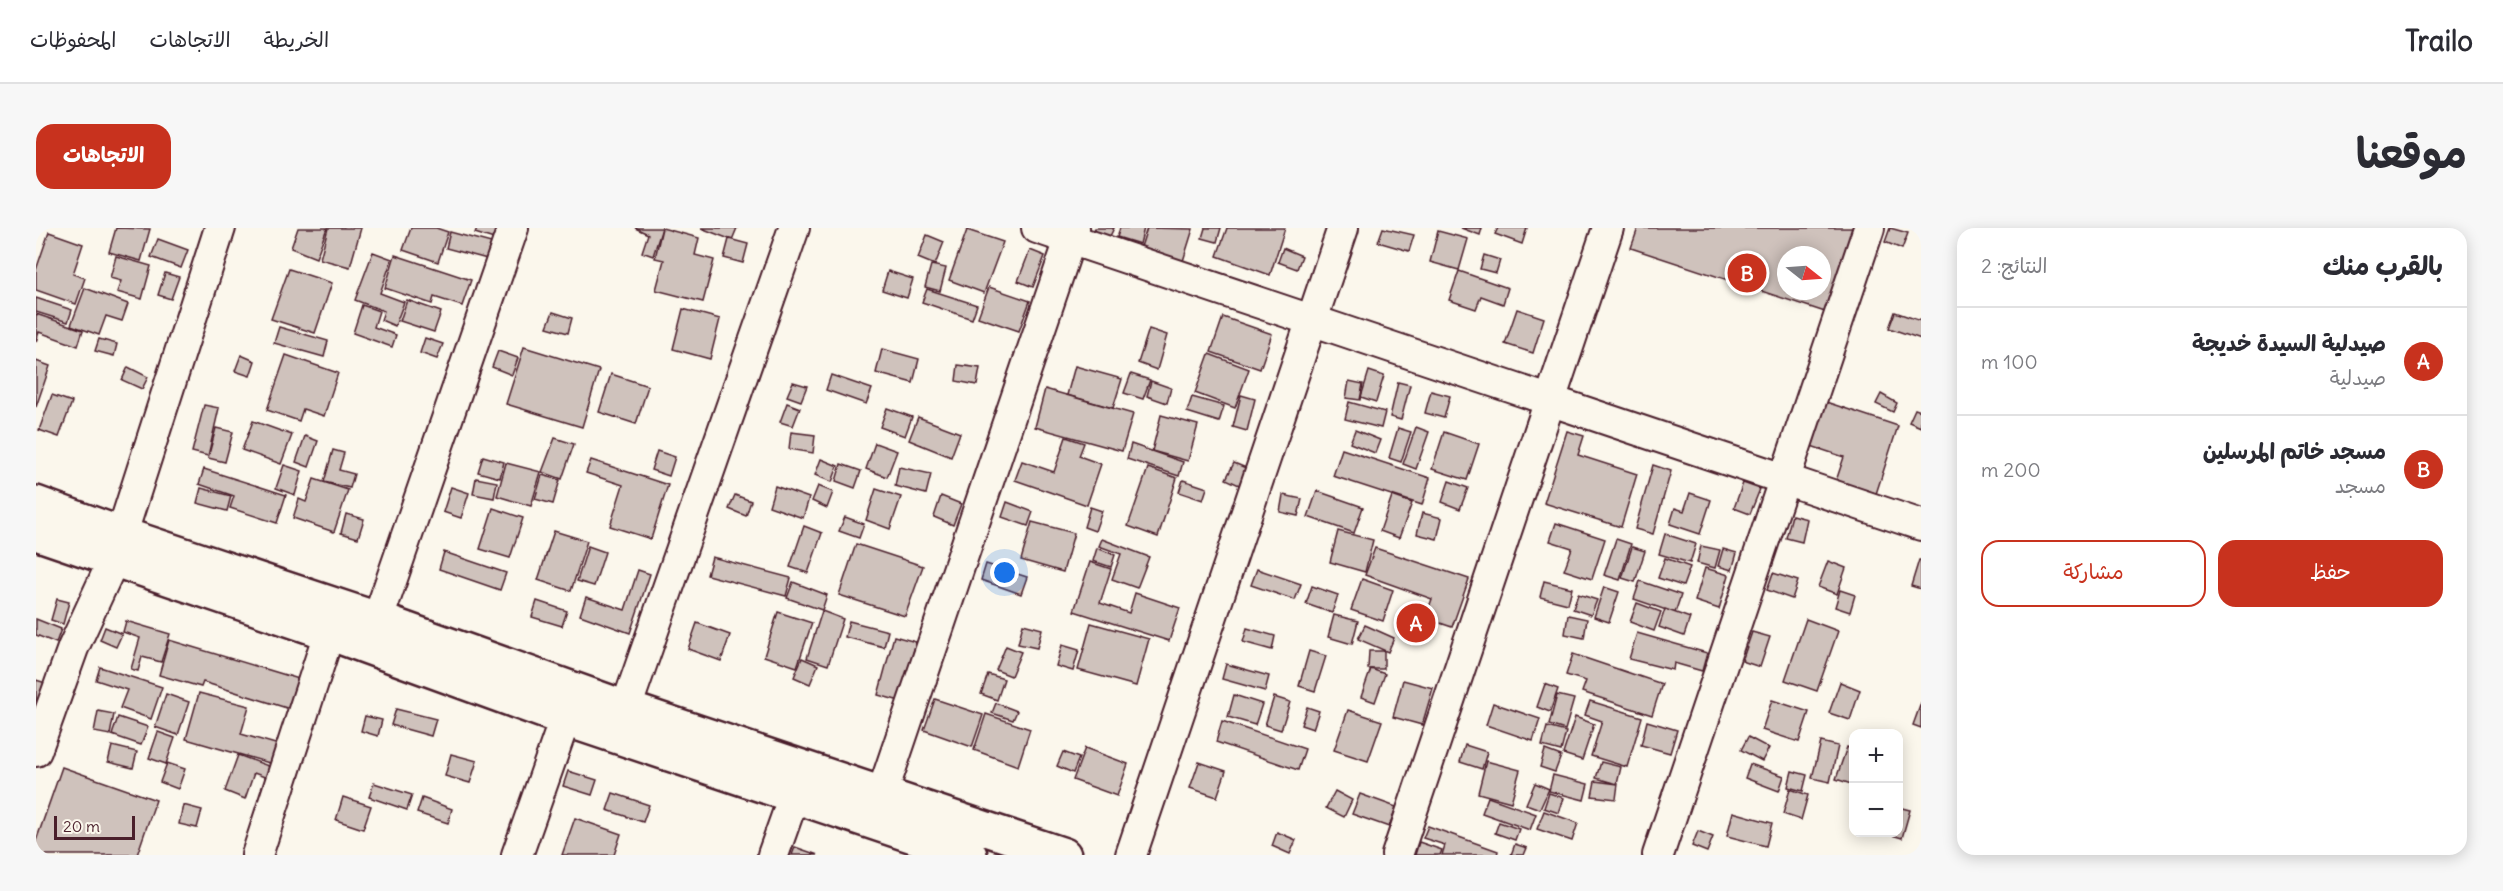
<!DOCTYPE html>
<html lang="ar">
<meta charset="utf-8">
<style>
:root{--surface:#fff;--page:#f7f7f7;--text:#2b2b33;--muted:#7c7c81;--line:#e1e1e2;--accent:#c8321e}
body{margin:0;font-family:Delius,"Playpen Sans Arabic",sans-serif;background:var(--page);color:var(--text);direction:rtl}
.controls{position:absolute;right:18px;bottom:18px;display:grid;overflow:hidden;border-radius:12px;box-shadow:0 3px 15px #0003}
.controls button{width:54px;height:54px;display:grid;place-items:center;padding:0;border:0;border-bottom:2px solid var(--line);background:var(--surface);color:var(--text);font:30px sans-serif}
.compass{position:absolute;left:1741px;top:18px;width:54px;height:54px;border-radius:50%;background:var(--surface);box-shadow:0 3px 15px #0003;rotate:107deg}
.scale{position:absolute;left:18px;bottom:15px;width:81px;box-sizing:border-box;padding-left:6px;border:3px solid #4a1f2b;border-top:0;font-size:16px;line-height:21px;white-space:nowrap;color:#4a1f2b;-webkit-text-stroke:4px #fbf7ec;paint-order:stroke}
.you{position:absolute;left:969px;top:345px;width:21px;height:21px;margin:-15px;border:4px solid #fff;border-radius:50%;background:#1a73e8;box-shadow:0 0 0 9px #1a73e833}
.badge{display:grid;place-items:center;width:39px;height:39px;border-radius:50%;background:var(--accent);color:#fff;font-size:20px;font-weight:700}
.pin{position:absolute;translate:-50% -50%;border:3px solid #fff;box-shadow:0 2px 6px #0006}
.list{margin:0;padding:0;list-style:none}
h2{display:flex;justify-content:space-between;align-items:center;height:78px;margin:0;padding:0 24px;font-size:26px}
h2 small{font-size:20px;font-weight:400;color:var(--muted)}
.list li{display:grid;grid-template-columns:39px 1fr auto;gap:18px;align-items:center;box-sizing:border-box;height:108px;padding:0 24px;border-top:2px solid var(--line)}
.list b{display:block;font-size:22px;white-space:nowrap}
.list p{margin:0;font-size:20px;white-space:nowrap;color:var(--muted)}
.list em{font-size:20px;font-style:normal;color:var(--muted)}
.actions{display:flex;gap:12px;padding:18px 24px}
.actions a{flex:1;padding:14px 0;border:2px solid var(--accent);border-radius:18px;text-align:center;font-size:21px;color:var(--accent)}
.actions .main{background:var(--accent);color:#fff}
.map{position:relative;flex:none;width:1885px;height:627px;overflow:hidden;direction:ltr;border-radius:18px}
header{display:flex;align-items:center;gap:36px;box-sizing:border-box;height:84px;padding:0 30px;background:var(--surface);border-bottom:2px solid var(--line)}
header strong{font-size:28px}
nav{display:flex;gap:33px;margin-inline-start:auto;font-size:21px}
.intro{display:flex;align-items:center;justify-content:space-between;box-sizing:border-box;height:144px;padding:0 36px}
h1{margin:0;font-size:42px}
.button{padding:15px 27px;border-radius:18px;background:var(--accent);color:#fff;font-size:21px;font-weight:700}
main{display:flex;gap:36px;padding:0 36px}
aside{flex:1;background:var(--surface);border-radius:18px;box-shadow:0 3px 15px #0003}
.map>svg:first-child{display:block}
.building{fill:#cfc2bc;stroke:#4a1f2b;stroke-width:1.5;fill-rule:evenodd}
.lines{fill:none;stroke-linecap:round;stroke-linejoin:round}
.street-casing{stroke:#4a1f2b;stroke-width:34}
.secondary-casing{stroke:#4a1f2b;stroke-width:38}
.street{stroke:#fbf7ec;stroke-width:30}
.secondary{stroke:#fbf7ec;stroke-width:33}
</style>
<header>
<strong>Trailo</strong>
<nav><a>الخريطة</a><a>الاتجاهات</a><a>المحفوظات</a></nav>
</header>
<div class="intro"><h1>موقعنا</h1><a class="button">الاتجاهات</a></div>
<main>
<aside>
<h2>بالقرب منك<small>النتائج: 2</small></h2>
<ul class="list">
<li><span class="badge">A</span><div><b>صيدلية السيدة خديجة</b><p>صيدلية</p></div><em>100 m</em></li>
<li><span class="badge">B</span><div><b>مسجد خاتم المرسلين</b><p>مسجد</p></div><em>200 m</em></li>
</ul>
<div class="actions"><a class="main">حفظ</a><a>مشاركة</a></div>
</aside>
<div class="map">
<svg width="1885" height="627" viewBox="0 0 1885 627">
<rect width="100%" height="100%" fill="#fbf7ec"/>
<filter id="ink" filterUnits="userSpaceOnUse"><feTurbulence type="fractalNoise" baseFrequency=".0167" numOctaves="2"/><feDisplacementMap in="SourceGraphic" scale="12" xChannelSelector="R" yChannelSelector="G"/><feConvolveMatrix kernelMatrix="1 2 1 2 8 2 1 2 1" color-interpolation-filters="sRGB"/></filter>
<g filter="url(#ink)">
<!-- building -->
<g class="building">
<path d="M80 0 114 1 105 33 73 24Z"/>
<path d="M262 0H291L280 30 255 20Z"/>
<path d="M292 0H325L314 39 284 31Z"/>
<path d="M375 0H400L412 4 402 34 367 22Z"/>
<path d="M441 0H465L461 12 439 5Z"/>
<path d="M599 0H626L617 28 606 24 612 6Z"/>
<path d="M626 0 663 10 659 27 678 32 667 74 620 62 628 32 619 30Z"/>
<path d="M665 0H701L696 12Z"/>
<path d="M1059 0H1078L1073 10 1057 3Z"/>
<path d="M1084 0H1108L1104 16 1081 9Z"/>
<path d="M1111 0 1157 1 1147 33 1105 19Z"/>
<path d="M1169 0H1185L1181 14 1166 10Z"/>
<path d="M1191 0H1249L1234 47 1181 28Z"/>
<path d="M1347 0 1378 7 1373 23 1342 14Z"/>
<path d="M1425 0H1446L1444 7Z"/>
<path d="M1462 0H1491L1486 16 1459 6Z"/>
<path d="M1602 0H1817L1789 84 1595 20ZM1750 27H1786V63H1750Z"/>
<path d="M1854 0 1872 5 1866 21 1849 14Z"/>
<path d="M931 2 967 14 948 65 913 52Z"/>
<path d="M1402 3 1432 11 1423 42 1394 34Z"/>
<path d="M13 4 47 16 37 46 49 50 40 76 0 62V42Z"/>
<path d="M414 4 459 16 455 32 410 20Z"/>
<path d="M891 7 908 14 899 37 882 30Z"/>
<path d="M122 11 152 22 145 40 115 29Z"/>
<path d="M693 11 712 16 707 35 688 30Z"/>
<path d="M1247 20 1266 28 1261 41 1242 34Z"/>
<path d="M994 22 1009 28 997 59 982 53Z"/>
<path d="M337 24 356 31 344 65 368 74 359 98 345 92 348 83 319 72Z"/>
<path d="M359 27 435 52 426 78 398 69 396 76 349 60Z"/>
<path d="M1448 27 1464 32 1460 45 1444 41Z"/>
<path d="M80 28 115 38 106 71 81 64 85 53 74 50Z"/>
<path d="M895 37 910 40 904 63 889 59Z"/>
<path d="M253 41 296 55 279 105 235 91Z"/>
<path d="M852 43 877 51 871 70 846 62Z"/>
<path d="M1423 43 1472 60 1467 76 1445 68 1440 81 1413 72Z"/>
<path d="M129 45 143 49 135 71 122 67Z"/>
<path d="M953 59 994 73 983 103 942 89Z"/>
<path d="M49 60 92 76 86 93 70 88 63 107 35 97Z"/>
<path d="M891 61 941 77 936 91 886 74Z"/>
<path d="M0 70 36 82 32 94 0 84Z"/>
<path d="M371 72 405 84 398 104 364 93Z"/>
<path d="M326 77 343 83 338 99 360 107 356 119 317 105Z"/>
<path d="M647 81 684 91 674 131 637 121Z"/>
<path d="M1481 81 1508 90 1497 125 1469 116Z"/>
<path d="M517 84 536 90 532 105 511 99Z"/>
<path d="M1859 84 1885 93V111L1853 100Z"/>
<path d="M0 86 47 102 42 118 3 104 0 114Z"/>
<path d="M1187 89 1236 106 1224 141 1175 124Z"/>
<path d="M243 99 292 113 288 129 238 115Z"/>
<path d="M1113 101 1131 107 1121 142 1102 135Z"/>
<path d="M389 110 407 116 401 131 384 125Z"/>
<path d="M63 111 81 116 78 128 59 123Z"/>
<path d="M488 119 563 142 546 199 470 176Z"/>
<path d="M846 121 883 131 877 155 840 145Z"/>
<path d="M462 123 482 130 476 147 456 139Z"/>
<path d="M1173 126 1213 141 1199 180 1159 165Z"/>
<path d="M205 127 219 133 214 148 199 143Z"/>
<path d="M250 127 302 145 288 188 267 181 263 193 231 182Z"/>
<path d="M0 133 14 138 0 179Z"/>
<path d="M922 137 944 140 941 157 920 153Z"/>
<path d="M1039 138 1086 151 1077 180 1031 167Z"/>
<path d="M92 139 112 149 106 161 86 152Z"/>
<path d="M1333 143 1348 148 1340 174 1325 169Z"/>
<path d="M575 146 612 158 600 196 563 184Z"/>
<path d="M1095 146 1114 152 1107 171 1088 165Z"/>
<path d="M795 147 836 161 830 176 790 162Z"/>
<path d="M1115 153 1135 160 1131 175 1111 168Z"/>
<path d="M1313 153 1327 156 1324 172 1310 170Z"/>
<path d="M757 154 771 158 765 173 751 168Z"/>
<path d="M1362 154 1374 157 1365 192 1354 189Z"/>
<path d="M1009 161 1097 186 1086 223 999 199Z"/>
<path d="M1395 163 1414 168 1408 190 1389 185Z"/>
<path d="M1845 166 1861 175 1857 184 1840 176Z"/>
<path d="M16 167 36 174 23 209 3 202Z"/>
<path d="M1205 167 1219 171 1211 203 1197 199Z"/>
<path d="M1156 169 1188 178 1183 194 1151 184Z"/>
<path d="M1778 170 1862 198 1838 272 1798 259 1808 229 1763 214Z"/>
<path d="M1313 174 1349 184 1345 200 1309 191Z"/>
<path d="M751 175 764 180 757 198 744 194Z"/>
<path d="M168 177 183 180 172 228 156 224Z"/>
<path d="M851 180 876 189 869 208 844 199Z"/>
<path d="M1879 181 1885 183V199L1873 194Z"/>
<path d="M1125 187 1162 197 1152 233 1116 223Z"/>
<path d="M882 189 924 205 915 229 873 212Z"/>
<path d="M217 193 256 207 245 236 206 222Z"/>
<path d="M1380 199 1393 204 1380 241 1367 236Z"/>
<path d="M180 200 197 204 189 234 172 230Z"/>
<path d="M1362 200 1375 204 1365 234 1353 230Z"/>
<path d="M1319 202 1344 212 1339 225 1314 215Z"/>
<path d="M1531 203 1548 208 1542 227 1601 246 1585 299 1508 275Z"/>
<path d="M755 204 779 207 777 225 753 221Z"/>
<path d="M1408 204 1443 216 1431 252 1396 241Z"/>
<path d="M269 208 282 213 273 239 260 234Z"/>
<path d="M1030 209 1048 215 1043 228 1065 236 1051 277 979 252 986 233 1018 244Z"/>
<path d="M519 210 538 216 526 251 506 244Z"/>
<path d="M839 215 861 223 851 249 830 241Z"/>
<path d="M1095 216 1147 234 1143 248 1091 231Z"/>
<path d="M1306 221 1394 250 1386 277 1297 248Z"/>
<path d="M297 222 308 225 303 242 318 246 314 260 288 254Z"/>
<path d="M621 223 639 229 633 248 615 242Z"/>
<path d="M447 228 468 234 464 250 442 244Z"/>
<path d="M785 231 802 238 796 254 779 247Z"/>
<path d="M555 232 632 257 615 311 574 298 587 257 550 245Z"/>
<path d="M470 235 505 244 495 278 461 268Z"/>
<path d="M1198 235 1210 240 1203 257 1190 251Z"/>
<path d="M805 236 825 243 819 260 800 253Z"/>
<path d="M248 237 266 243 259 267 240 260Z"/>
<path d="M1617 237 1635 243 1617 306 1599 301Z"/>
<path d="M863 239 895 246 890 266 859 258Z"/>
<path d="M1112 240 1141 250 1122 309 1092 298Z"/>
<path d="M168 241 250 267 241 295 194 280 198 268 163 256Z"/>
<path d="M506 247 524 252 517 276 499 271Z"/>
<path d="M440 250 461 254 458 270 437 266Z"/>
<path d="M278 251 312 262 298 304 257 290 263 271 270 274Z"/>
<path d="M1147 252 1171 260 1167 272 1143 264Z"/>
<path d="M1413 253 1432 260 1424 281 1406 274Z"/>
<path d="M1707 255 1724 261 1714 286 1698 280Z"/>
<path d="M739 258 773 270 767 290 733 278Z"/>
<path d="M782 258 797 264 791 280 776 273Z"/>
<path d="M415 259 433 265 425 290 407 284Z"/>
<path d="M165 260 195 268 191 283 161 275Z"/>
<path d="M840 261 865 269 854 301 830 292Z"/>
<path d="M1281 263 1327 279 1318 305 1272 289Z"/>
<path d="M1654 265 1675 272 1664 306 1634 296 1639 280 1648 283Z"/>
<path d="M699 267 715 273 710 288 693 281Z"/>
<path d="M1247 267 1266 271 1262 288 1244 284Z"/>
<path d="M905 268 925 276 917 297 898 289Z"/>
<path d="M1356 268 1376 275 1363 310 1344 303Z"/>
<path d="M971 274 997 284 992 298 966 289Z"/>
<path d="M1054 279 1066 283 1059 303 1048 299Z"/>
<path d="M457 280 487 290 474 330 444 321Z"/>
<path d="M1386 285 1406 290 1401 311 1381 306Z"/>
<path d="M310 286 328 291 322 310 305 305Z"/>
<path d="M1756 287 1771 291 1766 314 1750 310Z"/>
<path d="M809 289 828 296 823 310 803 303Z"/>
<path d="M996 294 1038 305 1027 344 985 332Z"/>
<path d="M1520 295 1569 311 1556 351 1528 342 1536 320 1514 313Z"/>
<path d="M768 298 786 305 772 345 754 339Z"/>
<path d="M518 303 551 313 535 363 502 352Z"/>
<path d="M1302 303 1337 312 1329 344 1294 334Z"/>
<path d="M1629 306 1660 316 1654 335 1623 326Z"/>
<path d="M1066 311 1113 329 1101 360 1076 351 1085 326 1063 318Z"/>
<path d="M1580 311 1595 316 1584 352 1568 347Z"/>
<path d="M820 316 887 338 869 388 803 367Z"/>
<path d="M552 318 569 324 558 358 541 353Z"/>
<path d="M1665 318 1684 322 1679 340 1661 335Z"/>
<path d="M1596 319 1609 323 1599 354 1586 350Z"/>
<path d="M1061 320 1079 327 1075 339 1057 333Z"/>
<path d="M1339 320 1433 351 1416 399 1389 390 1396 371 1329 347Z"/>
<path d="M1687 321 1701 325 1696 342 1682 338Z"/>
<path d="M408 324 470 345 464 362 403 341Z"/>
<path d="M676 329 755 350 750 368 671 347Z"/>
<path d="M1629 330 1654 339 1647 358 1622 350Z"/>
<path d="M1883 332H1885V361L1875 358Z"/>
<path d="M1792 333 1810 340 1801 366 1782 359Z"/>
<path d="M1054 334 1075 341 1064 375 1093 385 1099 365 1144 380 1133 413 1038 383Z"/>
<path d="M950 336 991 349 985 366 945 352Z"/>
<path d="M1669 340 1693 347 1683 381 1659 373Z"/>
<path d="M1221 341 1265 356 1259 372 1215 357Z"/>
<path d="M602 342 614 346 594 405 544 387 550 369 589 382Z"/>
<path d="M1737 345 1762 353 1756 371 1731 362Z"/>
<path d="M1326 351 1357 362 1347 393 1315 382Z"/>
<path d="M1508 353 1536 360 1532 376 1504 369Z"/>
<path d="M1604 353 1645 367 1639 385 1598 371Z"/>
<path d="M757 354 791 367 786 382 751 370Z"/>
<path d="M1276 358 1302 367 1296 385 1270 376Z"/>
<path d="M1568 359 1583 364 1573 394 1558 389Z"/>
<path d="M1804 362 1819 367 1814 384 1799 379Z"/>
<path d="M1542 366 1561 372 1555 387 1537 381Z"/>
<path d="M21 371 33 374 27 396 15 392Z"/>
<path d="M501 373 531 383 526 398 496 389Z"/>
<path d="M1601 375 1625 384 1618 403 1594 394Z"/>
<path d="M1629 381 1654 390 1648 408 1623 399Z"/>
<path d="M786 383 807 391 792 437 771 430Z"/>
<path d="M742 384 776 395 761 439 728 428Z"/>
<path d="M1298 387 1322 393 1316 416 1292 409Z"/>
<path d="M1532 387 1551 391 1548 410 1529 406Z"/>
<path d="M0 391 25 401 20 415 0 407Z"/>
<path d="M1770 391 1802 403 1781 463 1749 452Z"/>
<path d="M90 393 134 406 125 434 106 429 102 443 95 441 104 410 87 404Z"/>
<path d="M813 393 852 403 848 419 809 409Z"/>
<path d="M661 395 694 407 685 433 652 421Z"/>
<path d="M1055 395 1113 411 1100 458 1042 442Z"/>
<path d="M987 396 1006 401 1001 420 982 416Z"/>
<path d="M1329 397 1358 410 1352 424 1322 411Z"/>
<path d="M69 399 86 406 80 419 64 412Z"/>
<path d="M1211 400 1239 408 1236 422 1207 414Z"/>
<path d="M1716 404 1734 409 1724 439 1706 433Z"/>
<path d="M1601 405 1671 425 1666 443 1638 435 1637 442 1593 431Z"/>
<path d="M858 408 880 414 864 473 842 467Z"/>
<path d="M133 412 263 451 254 481 167 454 165 459 123 447Z"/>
<path d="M1026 417 1043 422 1037 443 1020 438Z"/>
<path d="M970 418 985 424 975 448 960 442Z"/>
<path d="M1273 423 1290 428 1279 463 1263 458Z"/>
<path d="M1333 423H1348V441H1332Z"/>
<path d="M1537 426 1626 456 1616 487 1546 464 1550 453 1530 447Z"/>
<path d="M766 430 782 437 774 456 758 449Z"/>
<path d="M1190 436 1233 448 1229 463 1186 451Z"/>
<path d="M64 439 126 459 115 491 84 480 91 462 60 452Z"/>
<path d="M1335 441 1349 446 1339 474 1325 469Z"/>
<path d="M952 446 968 451 961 472 945 466Z"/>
<path d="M0 452 10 455 5 474 0 473Z"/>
<path d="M1367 452 1397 460 1386 497 1357 489Z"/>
<path d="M1804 454 1824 462 1814 492 1793 485Z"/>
<path d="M1509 456 1522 461 1514 484 1501 479Z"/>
<path d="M163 465 213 478 205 506 243 517 237 536 150 511Z"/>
<path d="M130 466 153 474 142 507 119 499Z"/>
<path d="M1198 467 1226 476 1219 497 1192 489Z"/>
<path d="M1521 467 1538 471 1529 502 1513 497Z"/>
<path d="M1238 469 1254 474 1245 502 1229 497Z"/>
<path d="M899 471 947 487 936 519 888 502Z"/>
<path d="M1736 472 1773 484 1763 514 1726 502Z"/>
<path d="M1554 473 1606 489 1591 539 1555 528 1566 493 1549 487Z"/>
<path d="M960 475 981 483 977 492 956 485Z"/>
<path d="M1457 475 1504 491 1497 513 1450 497Z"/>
<path d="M1885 475V500L1877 497Z"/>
<path d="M1271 479 1283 483 1277 501 1265 497Z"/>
<path d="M360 481 400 491 395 508 355 497Z"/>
<path d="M1312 482 1346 493 1332 533 1298 522Z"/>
<path d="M62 483 78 486 74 507 58 504Z"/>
<path d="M950 486 994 501 982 538 938 522Z"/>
<path d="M329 488 346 492 342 508 325 503Z"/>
<path d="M82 489 112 499 105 517 76 507Z"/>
<path d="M1539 489 1558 496 1546 532 1527 526Z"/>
<path d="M1186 493 1269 521 1262 542 1180 514Z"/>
<path d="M1611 493 1641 502 1634 525 1605 517Z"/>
<path d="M1511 499 1530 504 1525 523 1506 518Z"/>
<path d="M122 504 139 510 130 536 113 530Z"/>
<path d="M1712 509 1733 520 1726 533 1705 522Z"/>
<path d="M1785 514 1802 518 1794 554 1776 550Z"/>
<path d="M1429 517 1451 524 1446 541 1424 534Z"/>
<path d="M76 518 101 524 97 540 72 534Z"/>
<path d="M1811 519 1818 522V557L1800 551Z"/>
<path d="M1049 520 1092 536 1081 568 1037 552Z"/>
<path d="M1509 522 1525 528 1519 544 1504 539Z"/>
<path d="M1027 524 1043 530 1037 545 1021 538Z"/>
<path d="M415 526 441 533 434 555 409 548Z"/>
<path d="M202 527 246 543 242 554 218 545 209 571 189 563Z"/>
<path d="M1450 533 1484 542 1475 574 1442 565Z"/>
<path d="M1163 534 1190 543 1181 569 1154 560Z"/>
<path d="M1565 534 1585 539 1581 556 1560 550Z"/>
<path d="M131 535 149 541 142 561 124 554Z"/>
<path d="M1714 536 1748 548 1743 563 1709 550Z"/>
<path d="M26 539 120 572 101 627H0V613Z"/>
<path d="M532 543 561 552 556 567 527 558Z"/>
<path d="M1756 543 1771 547 1767 563 1752 559Z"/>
<path d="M1517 547 1552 556 1548 572 1513 563Z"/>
<path d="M1559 553 1582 556 1580 571 1556 568Z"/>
<path d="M338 555 376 567 371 582 333 569Z"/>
<path d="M1499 555 1513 561 1504 581 1490 576Z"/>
<path d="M1754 561 1772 567 1765 592 1747 586Z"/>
<path d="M1299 563 1316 572 1308 589 1290 580Z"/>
<path d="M577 565 613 577 607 594 571 582Z"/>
<path d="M1513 565 1528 570 1523 585 1508 580Z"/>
<path d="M1324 566 1360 579 1353 599 1316 586Z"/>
<path d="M307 569 335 578 327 601 300 592Z"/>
<path d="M1452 569 1500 586 1494 602 1446 585Z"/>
<path d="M386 570 416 581 412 595 381 585Z"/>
<path d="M147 577 166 582 161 600 143 596Z"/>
<path d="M1862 579 1874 582 1866 610 1846 604H1862Z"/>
<path d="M1508 583 1542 595 1536 613 1501 601Z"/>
<path d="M1697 584 1736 595 1730 618 1691 608Z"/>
<path d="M539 590 585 606 578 627H526Z"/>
<path d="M1463 594 1483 601 1479 612 1459 605Z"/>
<path d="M1392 598 1462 623 1461 627H1406L1409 617 1387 610Z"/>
<path d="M1662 603 1677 609 1671 624 1656 618Z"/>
<path d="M1241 604 1260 612 1254 626 1236 618Z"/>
<path d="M1383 614 1406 622 1404 627H1379Z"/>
<path d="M1479 616 1491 620 1488 627H1475Z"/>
<path d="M759 619 782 627H756Z"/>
</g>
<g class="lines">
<defs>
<g id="street">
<path d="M1001 0 1885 297"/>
<path d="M334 414 477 0"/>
<path d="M590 480 758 0"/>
<path d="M0 523 37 420 77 333 184 0"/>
<path d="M846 566 1038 0"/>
<path d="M221 627 293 405"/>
<path d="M481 627 529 491"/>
<path d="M737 627 758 568"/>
<path d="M1095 627 1307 0"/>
<path d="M1361 627 1572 0"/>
<path d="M1622 627 1833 0"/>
</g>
<g id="secondary">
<path d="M0 275 85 306 341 391 590 480 1028 627"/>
<path d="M0 305 293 405 529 491 934 627"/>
</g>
</defs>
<!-- street casing -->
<use href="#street" class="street-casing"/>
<!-- secondary casing -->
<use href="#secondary" class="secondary-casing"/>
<!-- street -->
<use href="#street" class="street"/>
<!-- secondary -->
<use href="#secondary" class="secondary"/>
</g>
</g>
</svg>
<div class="controls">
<button>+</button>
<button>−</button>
</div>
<svg class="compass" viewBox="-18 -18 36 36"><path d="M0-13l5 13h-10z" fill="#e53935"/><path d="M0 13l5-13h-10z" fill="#7c7c81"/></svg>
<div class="scale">20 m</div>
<div class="you"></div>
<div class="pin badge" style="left:1380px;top:395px">A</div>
<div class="pin badge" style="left:1711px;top:45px">B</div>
</div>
</main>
